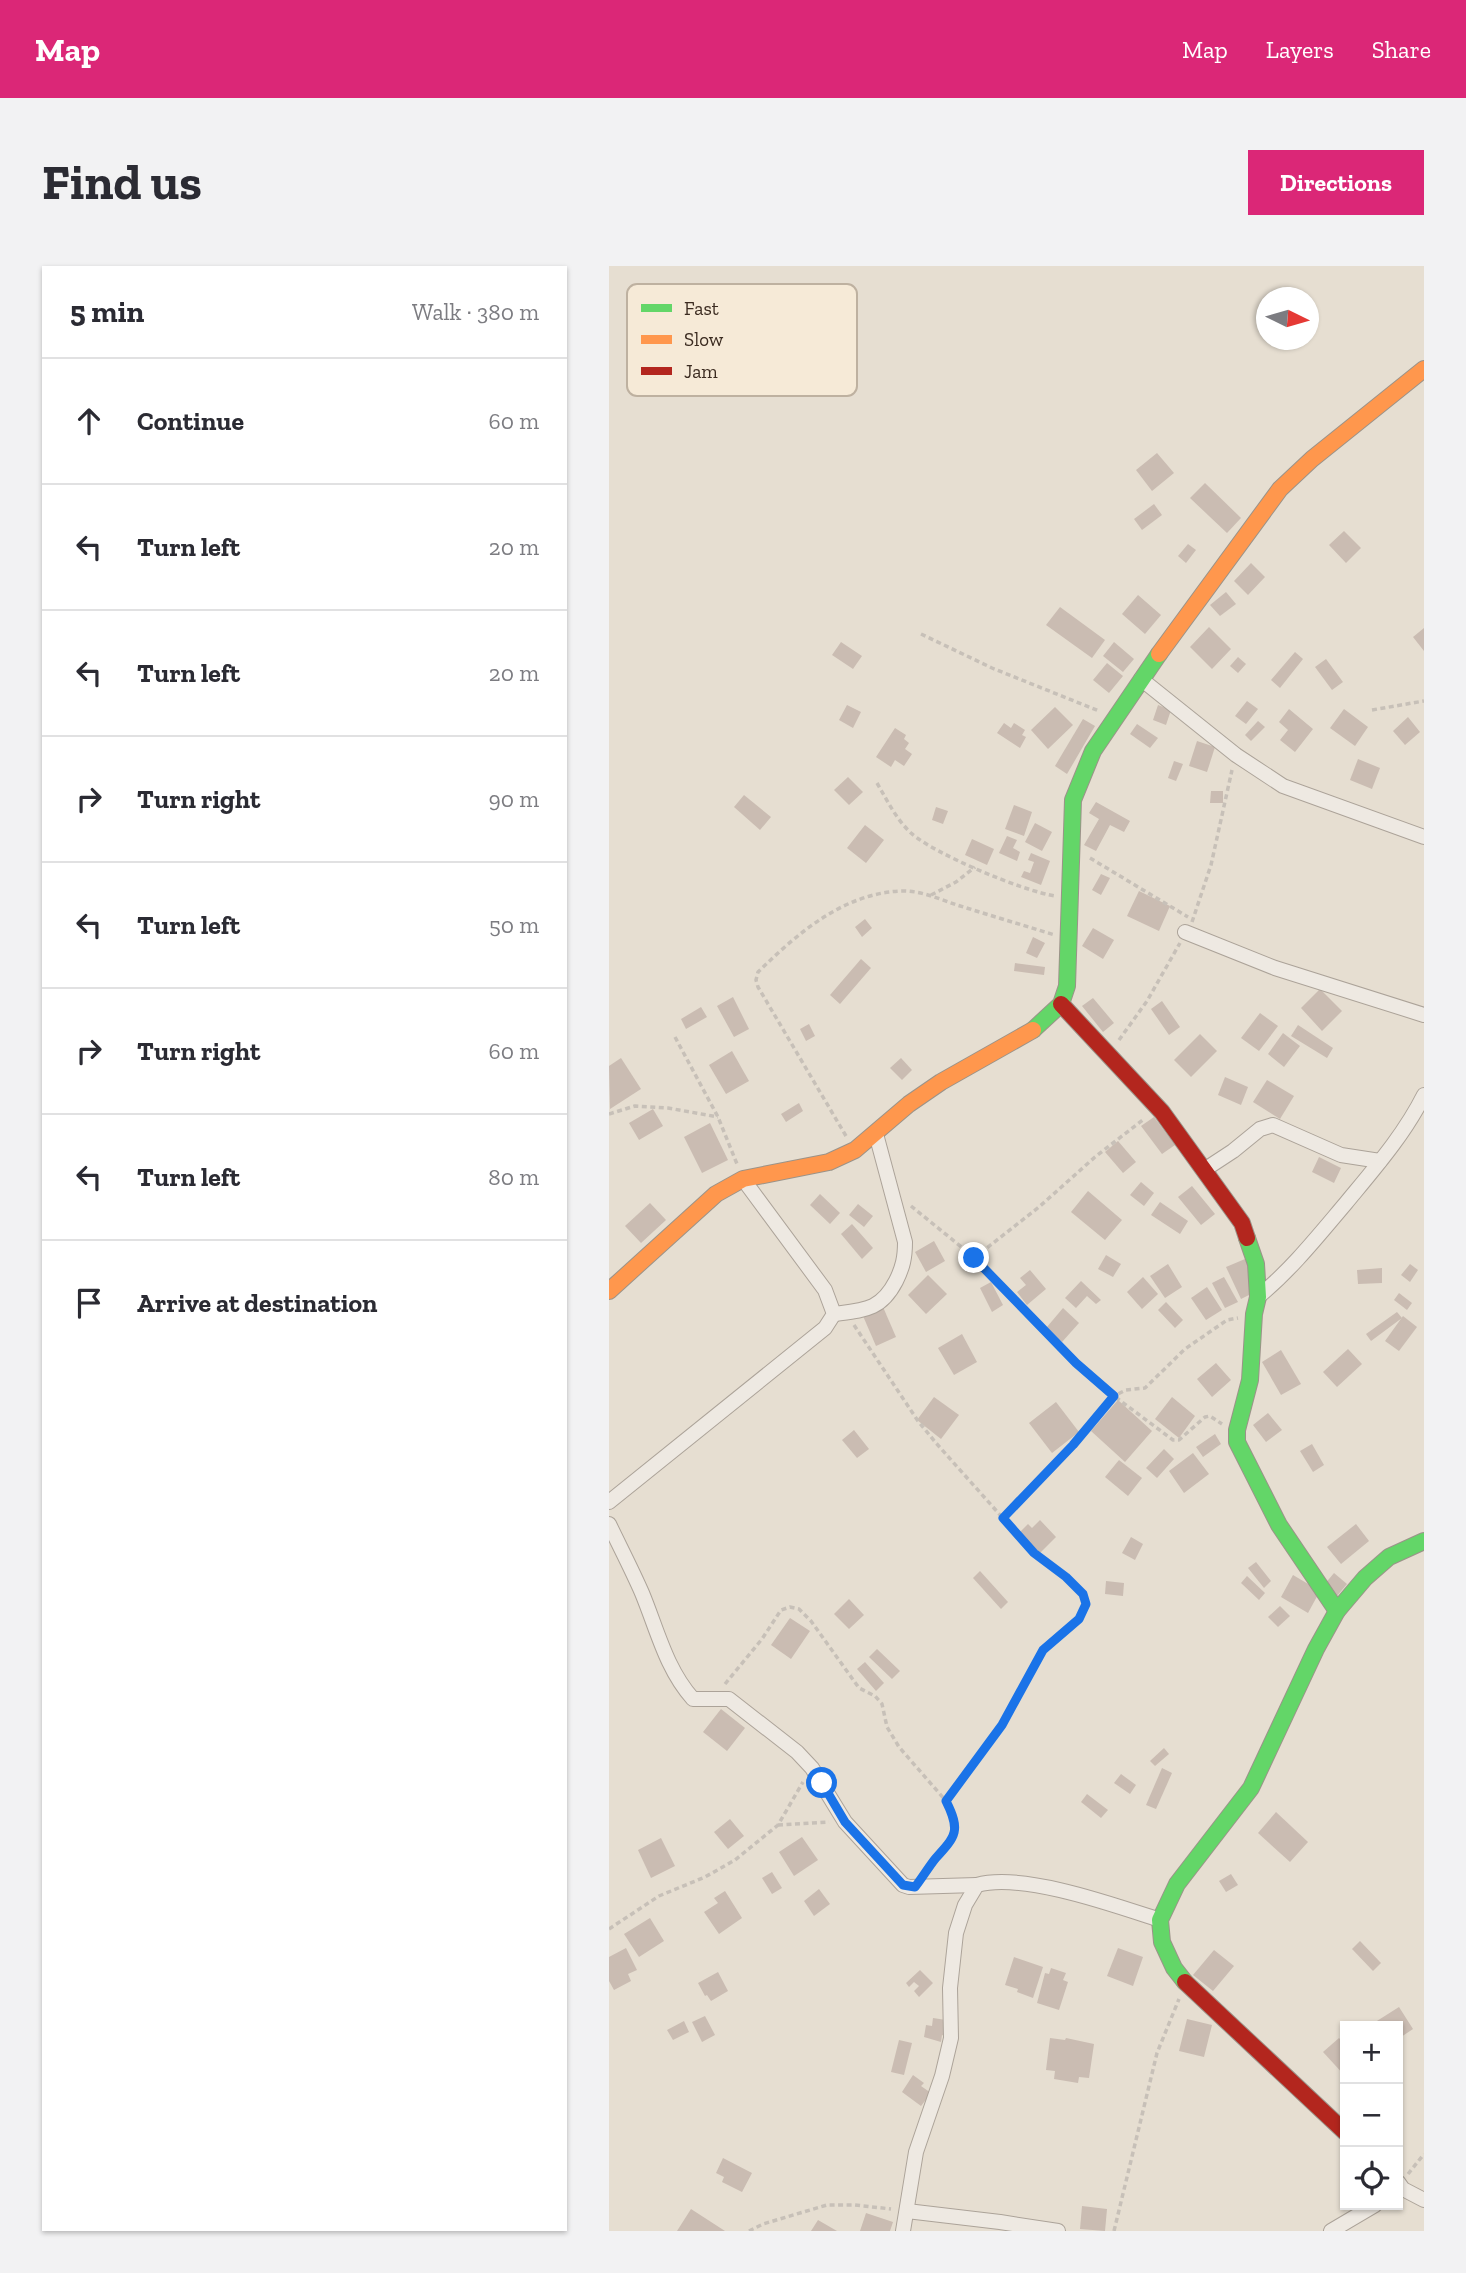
<!DOCTYPE html>
<meta charset="utf-8">
<style>
:root{--surface:#fff;--page:#f2f2f3;--text:#2b2b33;--muted:#7c7c81;--line:#e1e1e2;--accent:#db2777}
body{margin:0;font-family:"Zilla Slab",serif;background:var(--page);color:var(--text)}
.controls{position:absolute;right:21px;bottom:21px;display:grid;overflow:hidden;border-radius:0px;box-shadow:0 2px 5px #0004}
.controls button{width:63px;height:63px;display:grid;place-items:center;padding:0;border:0;border-bottom:2px solid var(--line);background:var(--surface);color:var(--text);font:35px sans-serif}
.compass{position:absolute;left:647px;top:21px;width:63px;height:63px;border-radius:50%;background:var(--surface);box-shadow:0 2px 5px #0004;rotate:95deg}
.stop{position:absolute;width:21px;height:21px;margin:-16px;border:5px solid #1a73e8;border-radius:50%;background:#fff}
.stop.end{background:#1a73e8;border-color:#fff;box-shadow:0 2px 7px #0008}
.list{margin:0;padding:0;list-style:none}
h2{display:flex;justify-content:space-between;align-items:center;height:91px;margin:0;padding:0 28px;font-size:30px}
h2 small{font-size:23px;font-weight:400;color:var(--muted)}
.list li{display:grid;grid-template-columns:46px 1fr auto;gap:21px;align-items:center;box-sizing:border-box;height:126px;padding:0 28px;border-top:2px solid var(--line)}
.list b{display:block;font-size:26px;white-space:nowrap}
.list em{font-size:23px;font-style:normal;color:var(--muted)}
.icon{flex:none;width:38px;height:38px;fill:none;stroke:currentColor;stroke-width:2;stroke-linecap:round;stroke-linejoin:round}
.map{position:relative;flex:none;width:815px;height:1965px;overflow:hidden;border-radius:0px}
header{display:flex;align-items:center;gap:42px;box-sizing:border-box;height:98px;padding:0 35px;background:var(--accent);color:#fff}
header strong{font-size:33px}
nav{display:flex;gap:38px;margin-inline-start:auto;font-size:24px}
.intro{display:flex;align-items:center;justify-content:space-between;box-sizing:border-box;height:168px;padding:0 42px}
h1{margin:0;font-size:49px}
.button{padding:18px 32px;border-radius:0px;background:var(--accent);color:#fff;font-size:24px;font-weight:700}
main{display:flex;gap:42px;padding:0 42px}
aside{flex:1;background:var(--surface);border-radius:0px;box-shadow:0 2px 5px #0004}
.map>svg:first-child{display:block}
.building{fill:#cabcb2}
.lines{fill:none;stroke-linecap:round;stroke-linejoin:round}
.street-casing{stroke:#aca399;stroke-width:16}
.fast-casing{stroke:#9b9389;stroke-width:18}
.slow-casing{stroke:#9b9389;stroke-width:18}
.jam-casing{stroke:#9b9389;stroke-width:18}
.path{stroke:#c7c0b8;stroke-width:3.5;stroke-dasharray:5 3.5;stroke-linecap:butt}
.street{stroke:#eee9e2;stroke-width:14}
.fast{stroke:#63d668;stroke-width:16}
.slow{stroke:#ff974d;stroke-width:16}
.jam{stroke:#b3261e;stroke-width:16}
.route{stroke:#1a73e8;stroke-width:9}
.key{fill:#f6ead7;stroke:#beb1a0;stroke-width:2}
.key-label{font-size:19px;fill:#3b2b20}
</style>
<header>
<strong>Map</strong>
<nav><a>Map</a><a>Layers</a><a>Share</a></nav>
</header>
<div class="intro"><h1>Find us</h1><a class="button">Directions</a></div>
<main>
<aside>
<h2>5 min<small>Walk · 380 m</small></h2>
<ul class="list">
<li><svg class="icon" aria-label="ahead" viewBox="0 0 24 24"><path d="M12 20V5M6 11l6-6 6 6"/></svg><div><b>Continue</b></div><em>60 m</em></li>
<li><svg class="icon" aria-label="left" viewBox="0 0 24 24"><path d="M17 20v-9H6M10 6l-5 5 5 5"/></svg><div><b>Turn left</b></div><em>20 m</em></li>
<li><svg class="icon" aria-label="left" viewBox="0 0 24 24"><path d="M17 20v-9H6M10 6l-5 5 5 5"/></svg><div><b>Turn left</b></div><em>20 m</em></li>
<li><svg class="icon" aria-label="right" viewBox="0 0 24 24"><path d="M7 20v-9h11M14 6l5 5-5 5"/></svg><div><b>Turn right</b></div><em>90 m</em></li>
<li><svg class="icon" aria-label="left" viewBox="0 0 24 24"><path d="M17 20v-9H6M10 6l-5 5 5 5"/></svg><div><b>Turn left</b></div><em>50 m</em></li>
<li><svg class="icon" aria-label="right" viewBox="0 0 24 24"><path d="M7 20v-9h11M14 6l5 5-5 5"/></svg><div><b>Turn right</b></div><em>60 m</em></li>
<li><svg class="icon" aria-label="left" viewBox="0 0 24 24"><path d="M17 20v-9H6M10 6l-5 5 5 5"/></svg><div><b>Turn left</b></div><em>80 m</em></li>
<li><svg class="icon" aria-label="arrive" viewBox="0 0 24 24"><path d="M6 21V4h12l-3 4 3 4H6"/></svg><div><b>Arrive at destination</b></div></li>
</ul>
</aside>
<div class="map">
<svg width="815" height="1965" viewBox="0 0 815 1965">
<rect width="100%" height="100%" fill="#e6ded1"/>
<!-- building -->
<g class="building">
<path d="M548 187 565 207 543 225 527 204Z"/>
<path d="M596 217 632 252 618 267 581 232Z"/>
<path d="M545 238 553 249 533 264 525 253Z"/>
<path d="M735 265 752 282 737 297 720 279Z"/>
<path d="M579 278 587 284 577 297 569 290Z"/>
<path d="M642 297 656 311 639 329 625 315Z"/>
<path d="M617 326 627 338 611 350 601 339Z"/>
<path d="M529 329 552 349 536 368 513 348Z"/>
<path d="M451 341 496 374 483 392 437 359Z"/>
<path d="M600 361 622 383 603 403 581 381Z"/>
<path d="M815 362V385L804 371Z"/>
<path d="M232 376 253 390 244 403 223 389Z"/>
<path d="M505 376 525 393 514 406 494 390Z"/>
<path d="M686 386 694 393 671 422 662 414Z"/>
<path d="M629 391 637 398 629 407 621 400Z"/>
<path d="M717 393 734 416 723 424 706 401Z"/>
<path d="M498 397 514 410 500 427 484 414Z"/>
<path d="M638 435 649 443 637 458 626 450Z"/>
<path d="M238 439 252 446 244 462 230 454Z"/>
<path d="M549 439 562 444 557 459 544 454Z"/>
<path d="M446 441 464 459 439 483 422 464Z"/>
<path d="M680 443 704 463 686 486 671 474 679 464 670 456Z"/>
<path d="M735 443 759 461 746 480 721 462Z"/>
<path d="M799 451 811 466 796 479 784 465Z"/>
<path d="M474 453 486 460 458 508 446 500Z"/>
<path d="M649 455 656 461 642 475 636 469Z"/>
<path d="M395 457 402 462 405 457 416 464 413 469 417 471 411 482 388 467Z"/>
<path d="M528 458 549 472 541 482 521 468Z"/>
<path d="M286 462 297 469 295 473 300 477 296 483 303 488 295 500 286 494 282 501 267 491Z"/>
<path d="M588 475 606 481 598 506 580 500Z"/>
<path d="M749 493 771 502 763 523 741 514Z"/>
<path d="M565 495 574 498 567 515 559 512Z"/>
<path d="M239 511 254 526 240 539 225 524Z"/>
<path d="M602 525H614V537H601Z"/>
<path d="M135 529 162 551 151 564 125 541Z"/>
<path d="M487 536 521 555 515 566 501 559 487 585 475 579 490 553 480 547Z"/>
<path d="M405 539 423 546 415 570 396 563Z"/>
<path d="M327 541 339 545 334 558 323 554Z"/>
<path d="M426 557 443 566 433 585 416 576Z"/>
<path d="M256 559 275 574 257 597 238 582Z"/>
<path d="M398 570 408 574 404 582 411 586 408 595 390 587Z"/>
<path d="M363 573 385 583 378 599 356 589Z"/>
<path d="M422 587 441 595 432 619 412 611 415 605 421 607 425 596 419 594Z"/>
<path d="M492 608 501 612 492 629 483 624Z"/>
<path d="M530 625 561 640 550 665 518 650Z"/>
<path d="M256 653 263 662 253 671 246 661Z"/>
<path d="M484 662 505 674 494 693 473 680Z"/>
<path d="M424 671 436 677 428 692 417 687Z"/>
<path d="M252 693 262 702 231 738 221 729Z"/>
<path d="M406 697 436 701 435 709 405 705Z"/>
<path d="M711 723 733 745 713 765 692 742Z"/>
<path d="M124 731 140 763 125 771 108 740Z"/>
<path d="M484 732 505 757 494 766 473 740Z"/>
<path d="M553 735 571 761 560 769 542 743Z"/>
<path d="M92 741 98 751 77 763 72 753Z"/>
<path d="M651 747 669 760 650 785 632 772Z"/>
<path d="M200 758 206 770 197 775 191 763Z"/>
<path d="M689 759 724 782 718 792 682 770Z"/>
<path d="M674 767 691 780 675 801 659 788Z"/>
<path d="M591 768 608 785 582 811 565 794Z"/>
<path d="M123 785 140 815 117 828 100 799Z"/>
<path d="M12 792 32 823 1 843 0 800Z"/>
<path d="M292 792 303 804 293 814 281 802Z"/>
<path d="M616 811 639 821 632 839 609 829Z"/>
<path d="M658 814 685 830 671 853 644 836Z"/>
<path d="M190 837 194 845 177 856 172 848Z"/>
<path d="M44 843 54 860 30 874 20 857Z"/>
<path d="M545 851 566 879 553 888 532 860Z"/>
<path d="M101 857 119 894 93 907 75 871Z"/>
<path d="M509 875 527 896 514 907 496 886Z"/>
<path d="M710 891 732 902 725 917 703 906Z"/>
<path d="M532 916 545 927 535 940 521 929Z"/>
<path d="M583 920 606 948 592 959 569 931Z"/>
<path d="M479 925 513 954 496 974 462 946Z"/>
<path d="M211 928 231 947 221 958 201 939Z"/>
<path d="M551 936 579 955 571 968 542 949Z"/>
<path d="M41 937 57 954 32 977 16 960Z"/>
<path d="M249 938 264 950 255 961 240 949Z"/>
<path d="M243 958 264 982 253 993 232 968Z"/>
<path d="M325 975 336 995 317 1006 306 986Z"/>
<path d="M497 989 512 998 504 1011 489 1003Z"/>
<path d="M636 993 650 1024 632 1033 617 1001Z"/>
<path d="M559 998 573 1021 556 1032 541 1010Z"/>
<path d="M801 998 809 1004 801 1016 792 1009Z"/>
<path d="M773 1002V1017L749 1018 748 1004Z"/>
<path d="M421 1004 437 1023 418 1039 408 1026 417 1019 411 1012Z"/>
<path d="M319 1009 338 1028 317 1048 299 1029Z"/>
<path d="M534 1011 549 1028 533 1043 518 1026Z"/>
<path d="M615 1011 629 1036 616 1042 603 1017Z"/>
<path d="M472 1015 492 1034 487 1038 478 1030 467 1042 456 1032Z"/>
<path d="M382 1016 394 1039 383 1046 371 1022Z"/>
<path d="M598 1021 613 1044 597 1054 582 1032Z"/>
<path d="M790 1027 803 1037 798 1044 785 1034Z"/>
<path d="M557 1036 574 1054 566 1062 549 1044Z"/>
<path d="M274 1041 287 1071 267 1080 254 1050Z"/>
<path d="M454 1042 470 1057 453 1076 438 1061Z"/>
<path d="M788 1046 793 1052 762 1075 757 1068Z"/>
<path d="M794 1050 808 1061 790 1085 776 1075Z"/>
<path d="M353 1068 368 1096 345 1109 329 1082Z"/>
<path d="M739 1083 753 1098 728 1121 714 1106Z"/>
<path d="M672 1084 692 1118 672 1129 653 1096Z"/>
<path d="M607 1097 622 1114 603 1131 588 1113Z"/>
<path d="M325 1131 350 1149 332 1173 308 1154Z"/>
<path d="M563 1131 586 1150 570 1172 546 1153Z"/>
<path d="M509 1134 543 1165 516 1196 482 1165Z"/>
<path d="M447 1136 470 1166 443 1187 420 1157Z"/>
<path d="M659 1147 673 1164 657 1176 644 1159Z"/>
<path d="M245 1164 260 1183 248 1192 233 1174Z"/>
<path d="M606 1168 612 1178 594 1191 587 1181Z"/>
<path d="M703 1178 715 1199 704 1206 691 1185Z"/>
<path d="M555 1183 565 1193 548 1212 537 1202Z"/>
<path d="M584 1187 600 1208 575 1227 560 1205Z"/>
<path d="M510 1194 533 1212 519 1230 496 1211Z"/>
<path d="M431 1254 447 1271 431 1287 411 1266 419 1258 423 1262Z"/>
<path d="M747 1258 760 1275 732 1298 718 1281Z"/>
<path d="M522 1271 534 1278 526 1294 513 1287Z"/>
<path d="M647 1296 662 1315 655 1322 639 1302Z"/>
<path d="M371 1305 399 1336 392 1343 364 1312Z"/>
<path d="M725 1307 738 1318 728 1330 715 1319Z"/>
<path d="M684 1309 711 1325 699 1347 672 1331Z"/>
<path d="M638 1310 656 1327 650 1334 632 1317Z"/>
<path d="M497 1315 515 1317 514 1330 496 1328Z"/>
<path d="M240 1333 255 1349 240 1363 225 1348Z"/>
<path d="M671 1340 681 1350 669 1361 659 1351Z"/>
<path d="M181 1352 201 1365 182 1393 162 1379Z"/>
<path d="M268 1383 291 1405 283 1413 260 1391Z"/>
<path d="M256 1396 275 1417 267 1425 248 1403Z"/>
<path d="M112 1443 136 1462 118 1485 94 1466Z"/>
<path d="M555 1482 560 1488 546 1500 541 1495Z"/>
<path d="M553 1502 563 1507 547 1543 537 1539Z"/>
<path d="M512 1508 527 1519 521 1528 505 1517Z"/>
<path d="M478 1528 499 1544 492 1552 472 1536Z"/>
<path d="M667 1546 699 1576 681 1596 649 1567Z"/>
<path d="M121 1553 135 1570 119 1583 105 1566Z"/>
<path d="M193 1571 209 1594 185 1610 170 1586Z"/>
<path d="M52 1572 66 1600 42 1612 29 1584Z"/>
<path d="M163 1606 173 1622 163 1628 153 1612Z"/>
<path d="M622 1608 629 1619 617 1626 610 1615Z"/>
<path d="M210 1623 221 1638 205 1650 195 1635Z"/>
<path d="M116 1625 133 1652 110 1668 95 1646 109 1637 105 1632Z"/>
<path d="M41 1652 55 1675 30 1691 15 1668Z"/>
<path d="M751 1675 772 1697 764 1705 743 1683Z"/>
<path d="M17 1682 28 1704 19 1708 22 1715 5 1724 0 1715V1691Z"/>
<path d="M509 1682 534 1691 524 1720 498 1710Z"/>
<path d="M605 1684 625 1700 604 1725 584 1709Z"/>
<path d="M405 1691 434 1701 424 1732 408 1726 409 1723 396 1719Z"/>
<path d="M442 1702 457 1707 454 1714 459 1716 450 1744 428 1737 436 1707 440 1708Z"/>
<path d="M311 1704 324 1717 310 1731 305 1725 310 1720 305 1716 300 1721 297 1717Z"/>
<path d="M109 1706 119 1725 102 1735 98 1729 96 1730 89 1717Z"/>
<path d="M790 1741 804 1763 789 1773V1760H760Z"/>
<path d="M96 1750 106 1769 93 1776 83 1756Z"/>
<path d="M324 1752 337 1754 336 1770 333 1769 332 1776 315 1771 317 1759 323 1760Z"/>
<path d="M578 1753 603 1759 595 1791 570 1785Z"/>
<path d="M75 1755 80 1766 64 1774 58 1764Z"/>
<path d="M441 1772 456 1774 457 1772 485 1778 480 1812 470 1811 469 1817 445 1813 446 1805 437 1804Z"/>
<path d="M730 1772 736 1779V1810L714 1786Z"/>
<path d="M290 1774 303 1777 295 1809 282 1806Z"/>
<path d="M304 1809 315 1817 312 1820 322 1827 312 1840 293 1826Z"/>
<path d="M114 1892 143 1907 133 1926 113 1916 115 1911 107 1907Z"/>
<path d="M473 1940 498 1943 496 1965 471 1963Z"/>
<path d="M82 1943 116 1965H68Z"/>
<path d="M257 1947 284 1956 281 1965H251Z"/>
<path d="M209 1954 228 1965H202Z"/>
</g>
<g class="lines">
<defs>
<g id="street">
<path d="M532 413 627 489 674 520 815 571"/>
<path d="M576 666 666 702 815 749"/>
<path d="M595 904 624 885 651 863 664 859 732 889 771 895"/>
<path d="M649 1031C682 1004 709 970 737 937 765 903 795 869 815 829"/>
<path d="M225 1048C256 1044 272 1044 287 1015 294 1001 296 991 296 976L267 868"/>
<path d="M0 1236 216 1062 225 1048 216 1024 134 913"/>
<path d="M0 1258C11 1281 23 1304 33 1327 48 1363 57 1403 84 1433H120L188 1486 203 1502 236 1556 294 1619 300 1621 368 1619"/>
<path d="M789 1916 794 1923 815 1934"/>
<path d="M298 1945 391 1956 449 1965"/>
<path d="M294 1965 307 1886 333 1810 342 1772 341 1722 347 1667 356 1639 368 1619C413 1606 505 1639 551 1654"/>
<path d="M722 1965 766 1939"/>
</g>
<g id="fast">
<path d="M424 764 452 738 458 720 464 534 484 485 550 388"/>
<path d="M638 972 647 998 649 1031 645 1048 641 1114 628 1164V1176L670 1259 728 1345"/>
<path d="M576 1716 565 1702 553 1676 551 1654 568 1618 642 1522 707 1383 728 1345 756 1312 780 1291 815 1275"/>
</g>
<g id="slow">
<path d="M550 388 671 223 703 193 815 103"/>
<path d="M0 1025 107 928 134 913 220 896 246 884 300 838 332 816 424 764"/>
</g>
<g id="jam">
<path d="M452 738 553 846 633 957 638 972"/>
<path d="M576 1716 736 1866"/>
</g>
</defs>
<!-- street casing -->
<use href="#street" class="street-casing"/>
<!-- fast casing -->
<use href="#fast" class="fast-casing"/>
<!-- slow casing -->
<use href="#slow" class="slow-casing"/>
<!-- jam casing -->
<use href="#jam" class="jam-casing"/>
<!-- path -->
<g class="path">
<path d="M312 368 383 402 490 445"/>
<path d="M763 444 815 435"/>
<path d="M268 517C278 534 287 553 302 567 325 588 414 625 446 630"/>
<path d="M481 592 579 651"/>
<path d="M322 629 347 616 366 601"/>
<path d="M583 656 602 599 623 504"/>
<path d="M66 771 109 851 128 898"/>
<path d="M510 774 538 735 571 677"/>
<path d="M0 848 26 840 59 842 109 851"/>
<path d="M237 870 149 721 147 714 149 706C188 668 233 628 291 625 311 624 330 633 348 639 380 649 413 659 446 669"/>
<path d="M302 940 361 988 467 1097 505 1130 564 1174H570L596 1151 601 1150 613 1158"/>
<path d="M365 992 430 941 486 891 535 853"/>
<path d="M245 1059 309 1155 327 1177 425 1287 457 1311 474 1328 477 1338 470 1353 434 1384 393 1459 337 1535"/>
<path d="M394 1252 464 1179 505 1130 517 1124 536 1122 576 1083 618 1054 629 1052"/>
<path d="M116 1418 153 1373 172 1344 181 1341 190 1343 202 1355 250 1422 266 1430 273 1438 278 1461 290 1481 337 1535 344 1549 347 1560 344 1574 316 1606"/>
<path d="M169 1559 220 1556"/>
<path d="M0 1663 50 1630 96 1611 126 1594 169 1559 194 1516"/>
<path d="M799 1908 815 1888"/>
<path d="M140 1965 154 1958 218 1939H246L282 1943"/>
<path d="M505 1965 548 1787 570 1733"/>
</g>
<!-- street -->
<use href="#street" class="street"/>
<!-- fast -->
<use href="#fast" class="fast"/>
<!-- slow -->
<use href="#slow" class="slow"/>
<!-- jam -->
<use href="#jam" class="jam"/>
</g>
<g class="lines">
<!-- route -->
<path class="route" d="M213 1517 236 1556 294 1619 306 1621C313 1612 319 1602 326 1593 347 1570 352 1565 337 1535L393 1459 434 1384 470 1353 477 1338 474 1328 457 1311 425 1287 394 1252 464 1179 505 1130 467 1097 365 992"/>
</g>
<!-- legend -->
<rect x="18" y="18" width="230" height="112" rx="10" class="key"/>
<rect x="32" y="38" width="31" height="8" fill="#63d668"/>
<rect x="32" y="69" width="31" height="9" fill="#ff974d"/>
<rect x="32" y="101" width="31" height="8" fill="#b3261e"/>
<g class="key-label">
<text x="75" y="49">Fast</text>
<text x="75" y="80">Slow</text>
<text x="75" y="112">Jam</text>
</g>
</svg>
<div class="controls">
<button>+</button>
<button>−</button>
<button><svg class="icon" aria-label="locate" viewBox="0 0 24 24"><circle cx="12" cy="12" r="6"/><path d="M12 2v4M12 18v4M2 12h4M18 12h4"/></svg></button>
</div>
<svg class="compass" viewBox="-18 -18 36 36"><path d="M0-13l5 13h-10z" fill="#e53935"/><path d="M0 13l5-13h-10z" fill="#7c7c81"/></svg>
<div class="stop" style="left:213px;top:1517px"></div>
<div class="stop end" style="left:365px;top:992px"></div>
</div>
</main>
